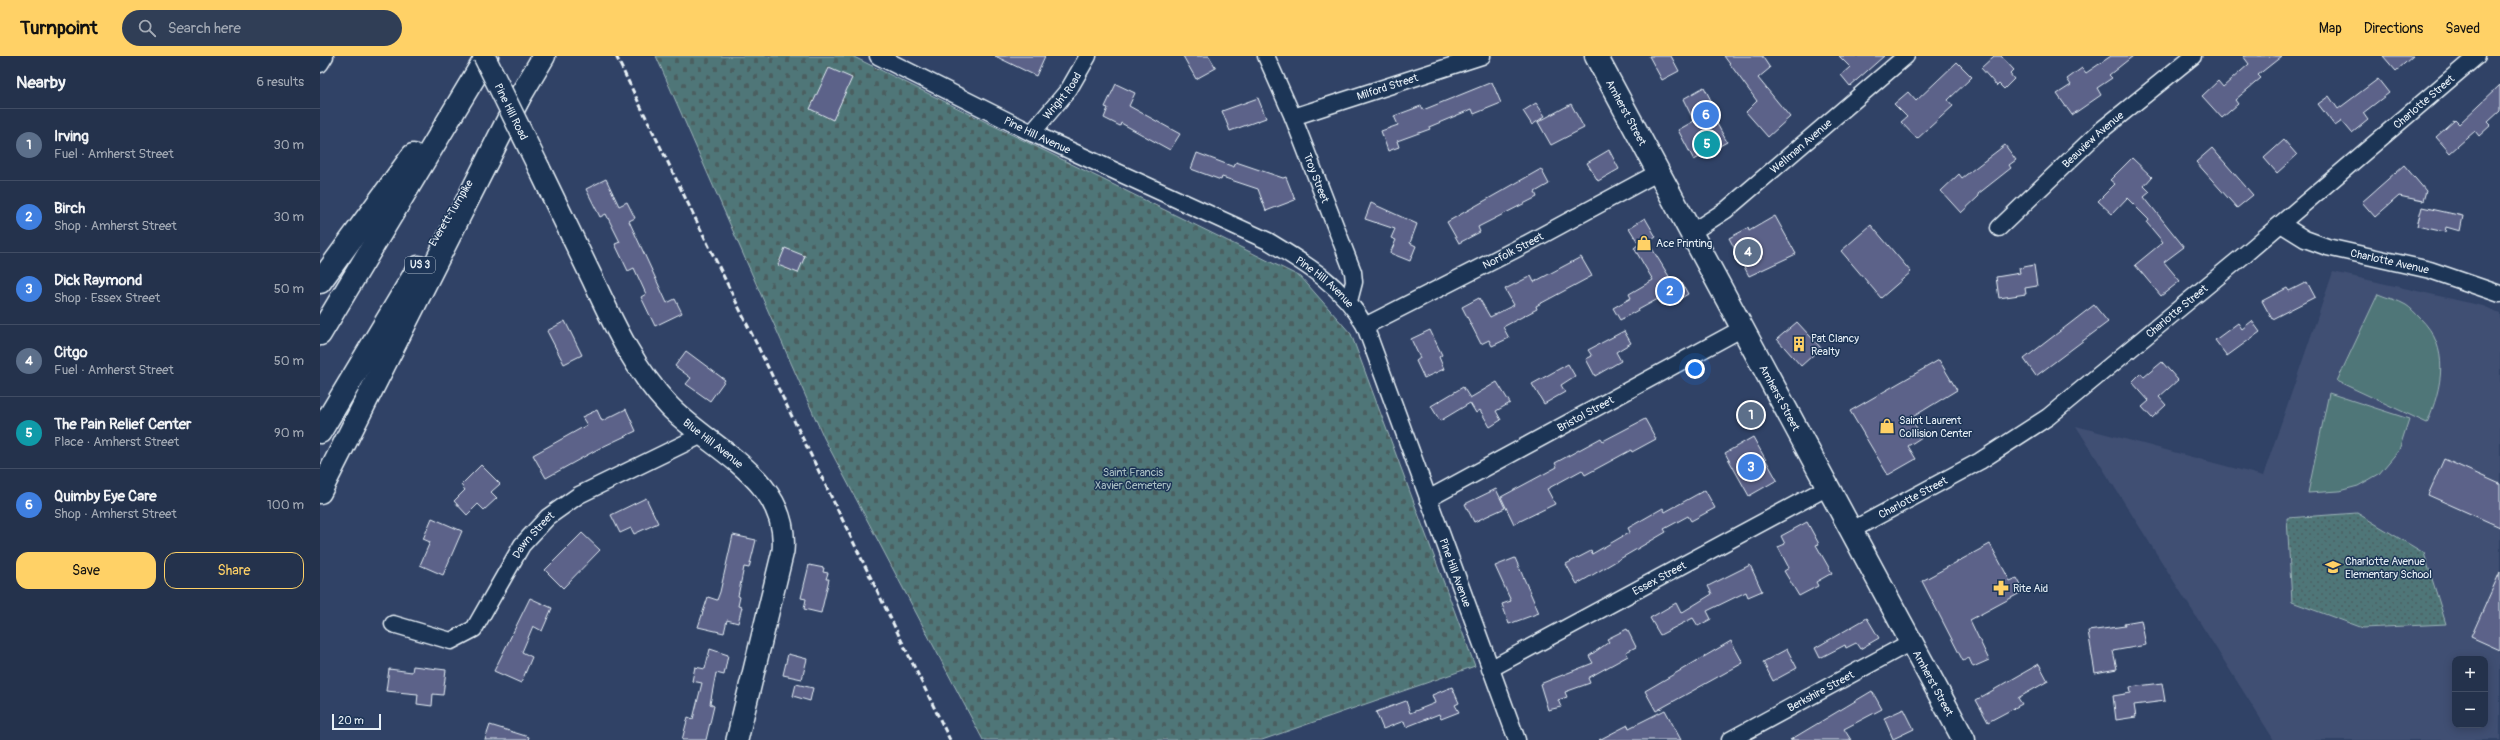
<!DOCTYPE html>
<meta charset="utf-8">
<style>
:root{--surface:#24324c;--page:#303e56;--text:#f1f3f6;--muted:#a3aab5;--line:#414d64;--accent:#ffd166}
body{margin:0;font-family:Pangolin,sans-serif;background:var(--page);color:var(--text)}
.controls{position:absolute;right:12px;bottom:12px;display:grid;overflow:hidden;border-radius:8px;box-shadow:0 2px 10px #0003}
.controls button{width:36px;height:36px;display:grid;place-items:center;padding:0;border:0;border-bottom:1px solid var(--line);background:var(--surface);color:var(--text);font:20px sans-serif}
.scale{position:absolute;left:12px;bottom:10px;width:49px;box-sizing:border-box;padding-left:4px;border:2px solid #e8f1f8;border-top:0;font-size:11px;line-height:14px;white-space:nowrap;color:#e8f1f8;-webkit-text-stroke:3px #1d3557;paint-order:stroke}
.you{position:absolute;left:1375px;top:313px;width:14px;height:14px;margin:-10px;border:3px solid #fff;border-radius:50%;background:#1a73e8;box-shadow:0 0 0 6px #1a73e833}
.badge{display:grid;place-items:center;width:26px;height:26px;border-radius:50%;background:var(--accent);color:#fff;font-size:13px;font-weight:700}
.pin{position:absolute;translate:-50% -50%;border:2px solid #fff;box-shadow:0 1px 4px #0006}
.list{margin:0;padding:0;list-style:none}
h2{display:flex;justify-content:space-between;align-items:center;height:52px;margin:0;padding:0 16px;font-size:17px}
h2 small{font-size:13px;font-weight:400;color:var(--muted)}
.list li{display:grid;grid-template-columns:26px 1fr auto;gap:12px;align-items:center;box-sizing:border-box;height:72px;padding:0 16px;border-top:1px solid var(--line)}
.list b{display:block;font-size:15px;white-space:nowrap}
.list p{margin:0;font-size:13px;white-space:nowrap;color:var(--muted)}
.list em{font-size:13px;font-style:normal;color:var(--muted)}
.actions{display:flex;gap:8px;padding:12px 16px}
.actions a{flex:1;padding:9px 0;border:1px solid var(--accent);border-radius:12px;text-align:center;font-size:14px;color:var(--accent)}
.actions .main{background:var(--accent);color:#111}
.icon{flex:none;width:22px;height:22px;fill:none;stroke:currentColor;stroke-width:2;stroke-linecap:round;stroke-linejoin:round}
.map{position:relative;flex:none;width:2180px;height:684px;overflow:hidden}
header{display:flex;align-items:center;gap:24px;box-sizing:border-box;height:56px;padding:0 20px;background:var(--accent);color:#111}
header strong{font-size:19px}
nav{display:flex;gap:22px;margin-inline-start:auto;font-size:14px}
.search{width:280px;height:36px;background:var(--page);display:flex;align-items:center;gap:10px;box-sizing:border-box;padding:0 14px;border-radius:22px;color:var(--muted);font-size:15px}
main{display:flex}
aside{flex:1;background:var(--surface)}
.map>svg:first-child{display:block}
.built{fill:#404f73;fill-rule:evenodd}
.grass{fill:url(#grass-dots);stroke:#9cb4b8}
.cemetery{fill:url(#cemetery-stones);stroke:#9cb4b8}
.pitch{fill:#507678;stroke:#9cb4b8}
.building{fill:#5c6289;stroke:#e8f1f8}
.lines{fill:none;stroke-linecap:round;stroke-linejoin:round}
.minor-casing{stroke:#e8f1f8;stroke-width:19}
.tertiary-casing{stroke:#e8f1f8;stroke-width:24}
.secondary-casing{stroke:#e8f1f8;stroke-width:25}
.motorway-casing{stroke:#e8f1f8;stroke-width:25}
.minor{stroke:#1d3557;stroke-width:16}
.tertiary{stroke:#1d3557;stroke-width:21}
.secondary{stroke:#1d3557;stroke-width:22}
.motorway{stroke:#1d3557;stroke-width:22}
.rail{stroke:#e8f1f8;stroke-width:3;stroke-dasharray:6 3;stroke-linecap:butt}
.tertiary-bridge-casing{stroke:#e8f1f8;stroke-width:24;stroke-linecap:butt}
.tertiary-bridge{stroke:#1d3557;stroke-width:21}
.labels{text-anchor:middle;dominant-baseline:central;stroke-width:3;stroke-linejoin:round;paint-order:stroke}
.shield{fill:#1d3557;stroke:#abb9c8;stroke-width:1}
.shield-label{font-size:10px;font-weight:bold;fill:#e8f1f8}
.street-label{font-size:11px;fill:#e8f1f8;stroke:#1d3557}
.poi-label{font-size:11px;fill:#e8f1f8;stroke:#1d3557;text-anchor:start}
.park-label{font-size:11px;fill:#abc0c5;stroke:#1d3557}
</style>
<header>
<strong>Turnpoint</strong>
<div class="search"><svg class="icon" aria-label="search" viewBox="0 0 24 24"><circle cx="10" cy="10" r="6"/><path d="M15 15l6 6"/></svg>Search here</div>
<nav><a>Map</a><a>Directions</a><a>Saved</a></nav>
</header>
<main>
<aside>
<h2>Nearby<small>6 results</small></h2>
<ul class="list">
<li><span class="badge" style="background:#5c6f8a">1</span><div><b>Irving</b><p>Fuel · Amherst Street</p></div><em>30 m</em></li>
<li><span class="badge" style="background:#3f7fe0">2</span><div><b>Birch</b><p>Shop · Amherst Street</p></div><em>30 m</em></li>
<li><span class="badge" style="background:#3f7fe0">3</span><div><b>Dick Raymond</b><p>Shop · Essex Street</p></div><em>50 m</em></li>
<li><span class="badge" style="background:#5c6f8a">4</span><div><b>Citgo</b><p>Fuel · Amherst Street</p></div><em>50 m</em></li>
<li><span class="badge" style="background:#0f9aa8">5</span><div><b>The Pain Relief Center</b><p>Place · Amherst Street</p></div><em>90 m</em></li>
<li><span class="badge" style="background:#3f7fe0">6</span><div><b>Quimby Eye Care</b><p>Shop · Amherst Street</p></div><em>100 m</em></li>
</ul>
<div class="actions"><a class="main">Save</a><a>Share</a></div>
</aside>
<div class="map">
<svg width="2180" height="684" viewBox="0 0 2180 684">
<defs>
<pattern id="grass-dots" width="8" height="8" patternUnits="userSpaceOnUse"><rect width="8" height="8" fill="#507678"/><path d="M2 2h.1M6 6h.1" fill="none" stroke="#4b5f61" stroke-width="1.8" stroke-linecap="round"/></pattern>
<pattern id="cemetery-stones" width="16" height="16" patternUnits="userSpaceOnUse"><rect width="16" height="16" fill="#507678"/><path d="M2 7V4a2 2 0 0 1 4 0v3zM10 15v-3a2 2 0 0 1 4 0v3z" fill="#4b5f61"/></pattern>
</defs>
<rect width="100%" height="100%" fill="#304266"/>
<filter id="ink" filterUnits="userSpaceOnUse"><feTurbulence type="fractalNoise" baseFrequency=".025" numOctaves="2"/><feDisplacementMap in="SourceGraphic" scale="8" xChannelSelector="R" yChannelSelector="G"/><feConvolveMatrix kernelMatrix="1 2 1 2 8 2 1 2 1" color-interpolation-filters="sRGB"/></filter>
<g filter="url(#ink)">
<!-- built -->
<path class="built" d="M2013 216 2163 250 2180 257V684H1954L1756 370 1943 420ZM2135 603H2165V669H2135Z"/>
<!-- grass -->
<path class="grass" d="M2037 457 2104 497 2126 568 2043 572 1972 546 1967 462Z"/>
<!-- cemetery -->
<path class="cemetery" d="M336 0H532L981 221 1031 278 1155 610 942 684H663L504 382Z"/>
<!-- pitch -->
<g class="pitch">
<path d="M2058 238C2067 242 2078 244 2086 249 2091 252 2096 258 2100 262 2131 292 2122 331 2107 367L2017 325Z"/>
<path d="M2009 337 2089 363 2079 394 2059 418 2038 430 2019 435 1988 437Z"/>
</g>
<!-- building -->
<g class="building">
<path d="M675 0H725L716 20Z"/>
<path d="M863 0H889L896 12 876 23Z"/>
<path d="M1329 0H1351L1359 15 1342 24Z"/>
<path d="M1404 0H1442L1450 12 1438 22 1470 61 1448 81 1426 56 1437 45Z"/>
<path d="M1519 0H1564L1530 30 1521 19 1530 11Z"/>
<path d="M1674 0H1681L1694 14 1690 18 1694 23 1684 33 1679 28 1677 30 1661 12Z"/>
<path d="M1791 0H1813L1789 19 1792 22 1777 32 1781 39 1752 59 1737 38 1751 29 1747 23 1762 12 1766 17Z"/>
<path d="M1923 0H1962L1938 19 1941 22 1915 44 1918 48 1902 62 1882 40 1898 25 1903 31 1929 8Z"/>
<path d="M2063 0H2093L2076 15Z"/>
<path d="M1637 6 1652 21 1628 44 1633 50 1597 83 1581 66 1587 61 1574 48 1588 36 1596 45Z"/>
<path d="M509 12 532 22 513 64 490 53Z"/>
<path d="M2058 23 2069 37 2043 57 2048 64 2032 77 2022 65 2015 70 1998 48 2009 40 2018 53Z"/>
<path d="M1172 26 1181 47 1154 58 1152 53 1109 71 1110 73 1077 85 1079 91 1068 95 1061 75 1078 69 1074 60 1101 50 1103 54Z"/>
<path d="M796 28 815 37 809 50 860 78 850 94 801 67 800 70 784 62 788 52 785 51Z"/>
<path d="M2180 29V55L2168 66 2171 69 2159 80 2155 75 2130 97 2116 81 2135 64 2139 68Z"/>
<path d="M1384 31 1395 52 1390 55 1407 86 1374 104 1358 74 1374 65 1363 43Z"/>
<path d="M938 42 946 62 910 75 902 55Z"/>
<path d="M1216 47 1225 60 1212 69 1203 55Z"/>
<path d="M1251 48 1264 72 1231 89 1218 66Z"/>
<path d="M1964 84 1977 99 1957 117 1944 102Z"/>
<path d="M1685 89 1696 104 1689 109 1691 112 1658 138 1659 140 1641 157 1621 135 1639 118 1642 122Z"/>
<path d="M1892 92 1933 139 1917 152 1876 106Z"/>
<path d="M1289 94 1299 113 1278 125 1267 107Z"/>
<path d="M877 97 914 111 916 106 963 122 966 121 975 144 946 155 938 133 902 121 901 124 871 113Z"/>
<path d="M1812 102 1832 121 1824 130 1830 136 1824 141 1864 191 1844 206 1860 225 1841 240 1815 209 1843 186 1827 167 1829 164 1807 142 1792 158 1778 145 1795 128 1790 124Z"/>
<path d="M2084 109 2106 135 2103 145 2079 140 2055 161 2042 146Z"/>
<path d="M1221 113 1229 128 1215 136 1217 141 1158 171 1160 176 1139 187 1127 166Z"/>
<path d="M286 123 299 150 307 146 315 162 309 165 347 247 355 243 362 257 335 270 321 241 326 238 314 212 308 215 295 188 300 186 286 158 280 161 266 133Z"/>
<path d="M1051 147 1097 168 1090 187 1096 190 1090 205 1070 197 1076 184 1071 182 1075 173 1045 163Z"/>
<path d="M2102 151 2143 160 2140 175 2126 171 2125 176 2097 170Z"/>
<path d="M1455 160 1476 198 1429 220 1409 182 1428 172 1429 175Z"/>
<path d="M1325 162 1336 181 1328 186 1350 222 1356 230 1362 227 1368 238 1353 247 1350 244 1342 249 1338 243 1300 264 1293 252 1311 242 1309 238 1333 224 1314 192 1319 188 1309 172Z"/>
<path d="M1551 169 1591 216 1561 242 1521 195Z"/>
<path d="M465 192 485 200 478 217 458 209Z"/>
<path d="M1261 201 1272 220 1216 250 1217 253 1183 271 1189 282 1172 290 1169 284 1161 288 1142 251 1159 242 1170 261 1194 249 1185 233 1211 220 1214 226Z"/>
<path d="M1714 209 1717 230 1705 232 1706 238 1679 242 1676 221 1700 217 1699 212Z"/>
<path d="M1987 226 1995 241 1952 263 1942 245 1967 232 1969 235Z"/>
<path d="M1774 249 1788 266 1716 320 1704 303Z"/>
<path d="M245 265 262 299 244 308 227 275Z"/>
<path d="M1932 265 1940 276 1907 300 1895 284 1918 267 1922 273Z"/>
<path d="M1477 266 1501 292 1481 310 1457 283Z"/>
<path d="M1110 274 1122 299 1119 301 1124 313 1104 322 1096 305 1100 302 1091 283Z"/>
<path d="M1304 275 1311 287 1296 296 1301 305 1275 320 1266 303 1272 300 1268 294Z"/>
<path d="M366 295 405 324 390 345 366 328 371 322 355 310Z"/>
<path d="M1619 304 1637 334 1591 362 1602 381 1588 390 1596 403 1568 419 1530 355Z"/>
<path d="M1842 306 1858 324 1839 341 1846 349 1832 362 1822 351 1829 345 1812 326 1821 317 1824 321Z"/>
<path d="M1248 308 1255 320 1241 329 1245 336 1224 348 1212 328Z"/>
<path d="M1177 326 1190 347 1176 355 1181 364 1170 371 1160 354 1156 357 1150 347 1120 365 1111 350 1143 331 1150 342Z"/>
<path d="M306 353 316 375 278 393 226 422 213 399 267 369 262 361 277 354 282 365Z"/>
<path d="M1325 363 1336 383 1312 396 1311 394 1265 419 1262 414 1227 433 1235 448 1194 468 1181 441 1237 411 1235 407 1270 388 1281 382 1283 385Z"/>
<path d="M1433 381 1457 424 1429 440 1405 397Z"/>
<path d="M2124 403 2180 428V471L2108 439Z"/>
<path d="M161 409 180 428 171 436 177 442 164 454 158 448 147 459 134 445 145 434 141 429Z"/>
<path d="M1176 433 1185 452 1154 466 1145 448Z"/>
<path d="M1385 434 1395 452 1371 465 1368 460 1344 473 1346 476 1257 528 1246 508 1271 495 1272 498 1310 476 1308 472 1343 452 1345 456Z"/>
<path d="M326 442 338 467 314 478 311 472 300 477 291 459Z"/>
<path d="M112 462 142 475 123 519 100 509 110 486 103 483Z"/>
<path d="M1487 466 1499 488 1496 489 1512 517 1496 526 1498 530 1479 540 1464 515 1469 512 1458 491 1465 488 1461 480Z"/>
<path d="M262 477 280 494 243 532 225 514Z"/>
<path d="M413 479 436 484 429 512 424 511 418 540 420 541 418 550 422 551 418 567 407 564 404 577 378 571 388 541 397 544 400 536Z"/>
<path d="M1670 488 1690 525 1697 522 1704 535 1650 564 1669 604 1653 611 1649 602 1643 605 1602 525Z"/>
<path d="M1195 502 1219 557 1189 568 1182 548 1191 545 1175 510Z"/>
<path d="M489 509 504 512 503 516 508 517 506 523H509L501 557 484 553 486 543 481 542Z"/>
<path d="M1430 509 1442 535 1428 541 1426 536 1387 555 1391 563 1378 570 1373 562 1340 579 1330 562 1356 547 1361 557 1392 538 1388 530Z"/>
<path d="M2180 516V594L2151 581Z"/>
<path d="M210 542 232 552 222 575 213 570 202 596 212 601 201 627 174 615Z"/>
<path d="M1547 562 1559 582 1540 593 1536 587 1526 592 1525 589 1500 602 1495 592Z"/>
<path d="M1821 564 1826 589 1793 595 1797 613 1775 617 1768 575 1805 570 1804 567Z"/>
<path d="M1307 573 1316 591 1306 596 1308 600 1268 622 1270 627 1245 636 1247 641 1238 644 1241 651 1228 654 1220 628 1273 607 1269 600 1289 586 1287 583Z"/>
<path d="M1411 585 1423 607 1336 655 1325 635Z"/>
<path d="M390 593 408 599 404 619 396 617 390 648 394 650 386 684H362L368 661 373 663 382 627 372 625 375 611 385 613Z"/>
<path d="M1467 593 1477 612 1453 625 1443 606Z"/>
<path d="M468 598 487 603 482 623 463 619Z"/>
<path d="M1719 608 1728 625 1698 642 1702 648 1668 666 1656 644Z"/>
<path d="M93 610 126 614 123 639 113 638 112 650 97 648 98 638 66 635 69 613 92 616Z"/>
<path d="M1842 627 1845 645 1814 649 1816 661 1796 664 1793 640 1811 637 1810 631Z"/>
<path d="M476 628 493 632 490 645 473 640Z"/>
<path d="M1132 631 1139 647 1135 649 1139 656 1121 663 1119 658 1086 671 1084 665 1063 673 1056 656 1086 645 1090 657 1115 647 1112 639Z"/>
<path d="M1552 635 1562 653 1524 673 1531 684H1470Z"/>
<path d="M1584 653 1594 673 1573 683 1564 662Z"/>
<path d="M1345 654 1361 684H1279L1308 669 1309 672Z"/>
<path d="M170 669 209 681 208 684H165Z"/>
</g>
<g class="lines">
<defs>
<g id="minor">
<path id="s1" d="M558 0 712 77 948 185C986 208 1023 230 1045 270L1197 684"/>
<path id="s2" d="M946 0 973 61 1033 216 1034 226 1029 245"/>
<path d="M0 8 5 0"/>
<path id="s3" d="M973 61 1162 0"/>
<path id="s4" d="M712 77 749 33 768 0"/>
<path id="s5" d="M1961 168 1985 183 2007 191 2110 214 2180 238"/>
<path id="s6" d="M1679 172 1779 76 1873 0"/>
<path id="s7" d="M1372 176 1406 154 1586 0"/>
<path id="s8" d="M1045 270 1206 188 1339 116"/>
<path id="s9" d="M1108 443 1423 272"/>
<path id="s10" d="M1532 474 1660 405 1728 361 1923 200 2157 0"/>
<path id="s11" d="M73 568 131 585 154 573 202 489 228 461 259 439 382 379"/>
<path id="s12" d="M1170 613 1508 431"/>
<path id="s13" d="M1410 684 1591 586"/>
</g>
<g id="tertiary">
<path id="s14" d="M219 112C237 149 255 186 273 224 294 269 314 313 349 350 391 394 470 423 463 495L417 684"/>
</g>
<g id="secondary">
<path id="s15" d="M1276 0 1644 684"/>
</g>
<g id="motorway">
<path d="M192 54 224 0"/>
<path d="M0 226 93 99"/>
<path d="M0 278 167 0"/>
<path d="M0 376 99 211"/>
<path d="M0 436 199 42"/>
</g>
</defs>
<!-- minor casing -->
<use href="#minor" class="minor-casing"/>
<!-- tertiary casing -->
<use href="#tertiary" class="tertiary-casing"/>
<!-- secondary casing -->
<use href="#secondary" class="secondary-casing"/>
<!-- motorway casing -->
<use href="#motorway" class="motorway-casing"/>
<!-- minor -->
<use href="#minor" class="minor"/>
<!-- tertiary -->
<use href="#tertiary" class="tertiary"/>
<!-- secondary -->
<use href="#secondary" class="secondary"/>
<!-- motorway -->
<use href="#motorway" class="motorway"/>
<!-- rail -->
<path class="rail" d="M296 0 630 684"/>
<defs>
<g id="tertiary-bridge">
<path id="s16" d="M164 0 219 112"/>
</g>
</defs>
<!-- tertiary-bridge casing -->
<use href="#tertiary-bridge" class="tertiary-bridge-casing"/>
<!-- tertiary-bridge -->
<use href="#tertiary-bridge" class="tertiary-bridge"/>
</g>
</g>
<!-- icons -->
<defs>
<symbol id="shop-bare" viewBox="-9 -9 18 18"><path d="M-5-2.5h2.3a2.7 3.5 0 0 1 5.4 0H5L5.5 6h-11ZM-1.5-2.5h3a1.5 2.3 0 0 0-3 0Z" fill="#ffd166" stroke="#1d3557" stroke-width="2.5" paint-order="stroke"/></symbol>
<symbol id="building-bare" viewBox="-9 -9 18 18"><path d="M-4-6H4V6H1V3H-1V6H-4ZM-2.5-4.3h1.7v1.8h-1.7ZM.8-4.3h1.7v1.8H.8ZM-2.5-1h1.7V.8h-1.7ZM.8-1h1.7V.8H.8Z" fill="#ffd166" stroke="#1d3557" stroke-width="2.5" paint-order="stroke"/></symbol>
<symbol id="school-bare" viewBox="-9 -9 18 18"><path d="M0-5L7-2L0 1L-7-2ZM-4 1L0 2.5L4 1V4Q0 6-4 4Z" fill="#ffd166" stroke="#1d3557" stroke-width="2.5" paint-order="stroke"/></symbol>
<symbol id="pharmacy-bare" viewBox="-9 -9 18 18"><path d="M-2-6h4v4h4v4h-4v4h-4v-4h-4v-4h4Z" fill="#ffd166" stroke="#1d3557" stroke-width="2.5" paint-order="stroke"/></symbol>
</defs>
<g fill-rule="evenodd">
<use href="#shop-bare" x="1313" y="176" width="22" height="22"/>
<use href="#building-bare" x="1468" y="277" width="22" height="22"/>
<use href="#shop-bare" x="1556" y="359" width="22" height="22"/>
<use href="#school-bare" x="2002" y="500" width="22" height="22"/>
<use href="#pharmacy-bare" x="1670" y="521" width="22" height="22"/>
</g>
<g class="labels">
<!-- shield labels -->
<rect class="shield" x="85" y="201" width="30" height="16" rx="3"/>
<g class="shield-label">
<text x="100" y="209">US 3</text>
</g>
<!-- street labels -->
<g class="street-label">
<text stroke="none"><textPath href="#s3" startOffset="99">Milford Street</textPath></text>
<text stroke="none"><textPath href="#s4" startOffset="48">Wright Road</textPath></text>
<text stroke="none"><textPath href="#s10" startOffset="717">Charlotte Street</textPath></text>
<text stroke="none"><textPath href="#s16" startOffset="62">Pine Hill Road</textPath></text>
<text stroke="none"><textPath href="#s15" startOffset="64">Amherst Street</textPath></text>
<text stroke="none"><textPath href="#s1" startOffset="178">Pine Hill Avenue</textPath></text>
<text stroke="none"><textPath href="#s6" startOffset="129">Beauview Avenue</textPath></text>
<text stroke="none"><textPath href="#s7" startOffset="139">Wellman Avenue</textPath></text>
<text stroke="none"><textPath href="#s2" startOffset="132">Troy Street</textPath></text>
<text transform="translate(131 157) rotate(-59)">Everett Turnpike</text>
<text stroke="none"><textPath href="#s8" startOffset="166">Norfolk Street</textPath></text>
<text stroke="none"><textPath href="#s5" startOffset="116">Charlotte Avenue</textPath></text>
<text stroke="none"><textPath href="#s1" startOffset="502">Pine Hill Avenue</textPath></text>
<text stroke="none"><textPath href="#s10" startOffset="393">Charlotte Street</textPath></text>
<text stroke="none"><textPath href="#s15" startOffset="388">Amherst Street</textPath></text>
<text stroke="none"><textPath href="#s9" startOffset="179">Bristol Street</textPath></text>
<text stroke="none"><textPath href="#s14" startOffset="330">Blue Hill Avenue</textPath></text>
<text stroke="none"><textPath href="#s10" startOffset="69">Charlotte Street</textPath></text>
<text stroke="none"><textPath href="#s11" startOffset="198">Dawn Street</textPath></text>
<text stroke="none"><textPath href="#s1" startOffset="825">Pine Hill Avenue</textPath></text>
<text stroke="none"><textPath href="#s12" startOffset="192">Essex Street</textPath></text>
<text stroke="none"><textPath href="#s15" startOffset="712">Amherst Street</textPath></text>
<text stroke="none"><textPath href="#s13" startOffset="103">Berkshire Street</textPath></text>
</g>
<!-- poi labels -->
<g class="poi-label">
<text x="1336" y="187">Ace Printing</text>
<text x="1491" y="282">Pat Clancy<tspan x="1491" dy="13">Realty</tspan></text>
<text x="1579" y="364">Saint Laurent<tspan x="1579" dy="13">Collision Center</tspan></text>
<text x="2025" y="505">Charlotte Avenue<tspan x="2025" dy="13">Elementary School</tspan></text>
<text x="1693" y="532">Rite Aid</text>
</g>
<!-- park labels -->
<g class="park-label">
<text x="813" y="416">Saint Francis<tspan x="813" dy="13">Xavier Cemetery</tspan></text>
</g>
</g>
</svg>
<div class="controls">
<button>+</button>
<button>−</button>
</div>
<div class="scale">20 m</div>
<div class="you"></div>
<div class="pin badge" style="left:1431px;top:359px;background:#5c6f8a">1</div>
<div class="pin badge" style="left:1350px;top:235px;background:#3f7fe0">2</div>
<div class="pin badge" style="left:1431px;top:411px;background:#3f7fe0">3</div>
<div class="pin badge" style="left:1428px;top:196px;background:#5c6f8a">4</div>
<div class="pin badge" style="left:1387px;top:88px;background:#0f9aa8">5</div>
<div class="pin badge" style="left:1386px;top:59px;background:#3f7fe0">6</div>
</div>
</main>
